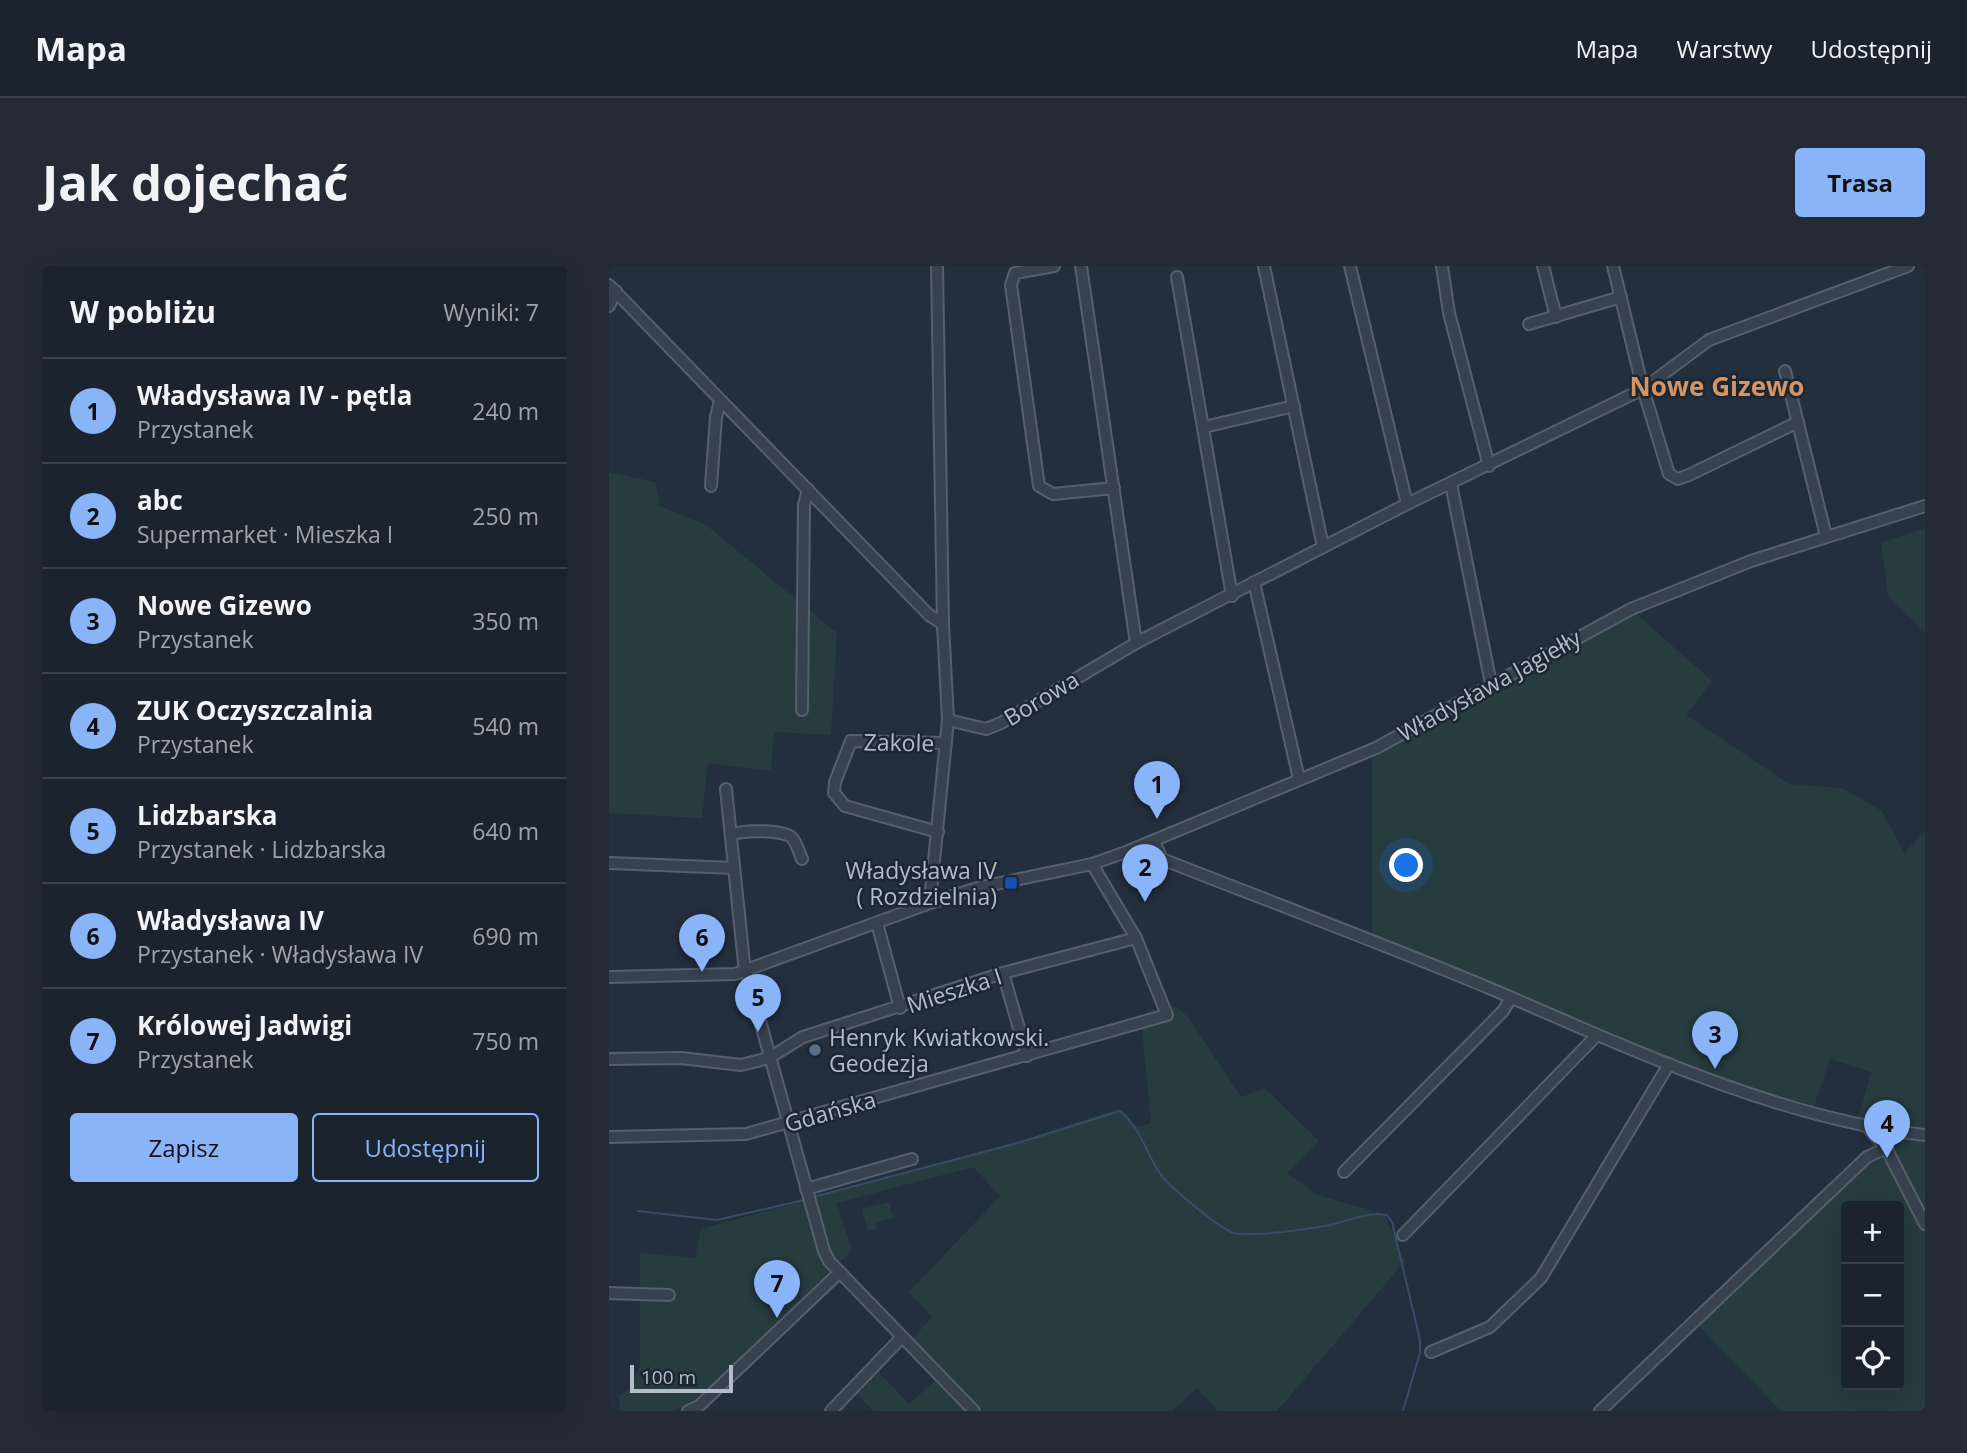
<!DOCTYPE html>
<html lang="pl">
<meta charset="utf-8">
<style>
:root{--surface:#1b232e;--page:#242b36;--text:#f1f3f6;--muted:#a0a4aa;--line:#39404a;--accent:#8ab4f8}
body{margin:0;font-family:"Open Sans",sans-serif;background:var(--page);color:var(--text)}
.controls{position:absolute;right:21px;bottom:21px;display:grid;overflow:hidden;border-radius:7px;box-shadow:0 7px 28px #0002}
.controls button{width:63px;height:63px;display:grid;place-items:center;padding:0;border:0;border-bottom:2px solid var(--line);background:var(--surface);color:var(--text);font:35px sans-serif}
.scale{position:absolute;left:21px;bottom:18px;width:103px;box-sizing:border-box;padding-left:7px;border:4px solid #b4bcc9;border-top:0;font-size:19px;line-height:24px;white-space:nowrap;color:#b4bcc9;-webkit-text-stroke:5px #1d2633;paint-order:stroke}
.you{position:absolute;left:798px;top:600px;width:24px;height:24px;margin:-18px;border:5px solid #fff;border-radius:50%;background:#1a73e8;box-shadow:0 0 0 10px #1a73e833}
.badge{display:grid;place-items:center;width:46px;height:46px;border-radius:50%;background:var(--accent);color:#111;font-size:23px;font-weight:700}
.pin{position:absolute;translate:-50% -58px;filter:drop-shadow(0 2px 4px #0008)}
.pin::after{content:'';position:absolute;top:37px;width:24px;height:21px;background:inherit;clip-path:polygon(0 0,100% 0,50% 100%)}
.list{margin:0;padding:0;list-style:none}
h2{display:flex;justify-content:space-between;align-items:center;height:91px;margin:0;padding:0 28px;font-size:30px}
h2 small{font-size:23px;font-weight:400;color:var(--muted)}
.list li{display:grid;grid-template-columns:46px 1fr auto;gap:21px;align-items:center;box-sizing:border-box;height:105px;padding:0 28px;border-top:2px solid var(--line)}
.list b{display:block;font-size:26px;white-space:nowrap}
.list p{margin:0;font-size:23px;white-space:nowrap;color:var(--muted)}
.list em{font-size:23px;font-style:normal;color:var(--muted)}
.actions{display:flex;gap:14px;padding:21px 28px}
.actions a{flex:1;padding:16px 0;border:2px solid var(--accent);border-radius:7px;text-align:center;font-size:24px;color:var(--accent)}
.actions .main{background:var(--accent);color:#111}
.icon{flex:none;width:38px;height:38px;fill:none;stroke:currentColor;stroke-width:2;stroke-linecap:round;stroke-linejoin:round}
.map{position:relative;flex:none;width:1316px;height:1145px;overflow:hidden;border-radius:7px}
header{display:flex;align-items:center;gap:42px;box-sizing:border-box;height:98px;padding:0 35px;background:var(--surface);border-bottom:2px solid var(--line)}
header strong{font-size:33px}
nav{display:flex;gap:38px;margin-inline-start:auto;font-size:24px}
.intro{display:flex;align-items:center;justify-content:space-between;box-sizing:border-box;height:168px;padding:0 42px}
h1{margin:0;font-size:49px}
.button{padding:18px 32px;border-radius:7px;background:var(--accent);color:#111;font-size:24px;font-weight:700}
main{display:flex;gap:42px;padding:0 42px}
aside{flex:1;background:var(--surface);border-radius:7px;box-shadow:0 7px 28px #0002}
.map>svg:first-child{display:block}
.green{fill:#263c3f;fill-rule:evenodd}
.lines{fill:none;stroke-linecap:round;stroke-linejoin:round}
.stream{stroke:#394c67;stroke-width:2}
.minor-casing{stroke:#565f6c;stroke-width:14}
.minor{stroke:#38414e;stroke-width:10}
.transit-dot{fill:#1a4fb4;stroke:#1d2633;stroke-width:2.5}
.service-dot{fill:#5c6f8a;stroke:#1d2633;stroke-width:2.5}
.labels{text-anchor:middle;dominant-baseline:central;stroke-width:5;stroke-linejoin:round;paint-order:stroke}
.street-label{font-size:23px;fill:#b4bcc9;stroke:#1d2633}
.poi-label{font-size:23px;fill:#b4bcc9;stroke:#1d2633;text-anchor:end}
.quarter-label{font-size:26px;font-weight:bold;fill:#d59563;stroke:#1d2633}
</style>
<header>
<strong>Mapa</strong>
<nav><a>Mapa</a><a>Warstwy</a><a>Udostępnij</a></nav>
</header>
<div class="intro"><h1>Jak dojechać</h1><a class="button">Trasa</a></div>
<main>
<aside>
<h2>W pobliżu<small>Wyniki: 7</small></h2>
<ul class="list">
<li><span class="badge">1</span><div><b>Władysława IV - pętla</b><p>Przystanek</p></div><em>240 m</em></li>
<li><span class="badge">2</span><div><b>abc</b><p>Supermarket · Mieszka I</p></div><em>250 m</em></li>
<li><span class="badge">3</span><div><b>Nowe Gizewo</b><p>Przystanek</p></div><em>350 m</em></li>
<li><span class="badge">4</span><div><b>ZUK Oczyszczalnia</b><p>Przystanek</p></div><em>540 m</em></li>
<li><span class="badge">5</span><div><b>Lidzbarska</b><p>Przystanek · Lidzbarska</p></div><em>640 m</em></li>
<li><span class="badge">6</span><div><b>Władysława IV</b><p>Przystanek · Władysława IV</p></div><em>690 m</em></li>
<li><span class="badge">7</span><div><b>Królowej Jadwigi</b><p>Przystanek</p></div><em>750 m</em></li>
</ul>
<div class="actions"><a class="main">Zapisz</a><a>Udostępnij</a></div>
</aside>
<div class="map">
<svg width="1316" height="1145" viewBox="0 0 1316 1145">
<rect width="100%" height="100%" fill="#242f3e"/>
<!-- green -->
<g class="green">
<path d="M0 206 46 216 51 240 97 259 228 367 222 469 165 466 162 505 99 497 93 552 0 547Z"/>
<path d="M1316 262V366L1279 330 1272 277Z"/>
<path d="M1022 343 1103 415 1077 449 1180 518 1233 522 1273 545 1295 587 1316 566V1145H1172L1087 1057 1273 880 1249 852 1262 806 1221 793 1205 840 1060 798 763 675V492L988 359ZM1237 940H1290V1119H1237Z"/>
<path d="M567 740 579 751 632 831 656 822 710 875 678 907 709 929 775 948 796 995 668 1145H609L588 1122 563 1145H264L239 1118 260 1096 300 1138 326 1115 295 1082 323 1051 300 1026 391 930 364 901 228 937 243 985 86 1135 65 1145H11L10 1129 21 1123 31 1099V987L86 992 92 963 427 870 508 843 529 861 542 857 532 753 537 745Z"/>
<path d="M280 936 284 952 266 957 268 963 259 965 253 943Z"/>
</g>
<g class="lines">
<!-- stream -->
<g class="stream">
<path d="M208 930 409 877 511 845C538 868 538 898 561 919 573 930 611 963 625 967 644 971 701 963 721 959 742 954 757 946 778 949L783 956 811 1074V1087L794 1145"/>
<path d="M29 945 108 954 195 934"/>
</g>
<defs>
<g id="minor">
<path d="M445 0 406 7 402 19 430 220 444 228 505 222"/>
<path d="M472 0 527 377"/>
<path d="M655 0 714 281"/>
<path d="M741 0 798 238"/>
<path d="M833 0 840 47 880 200"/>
<path d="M934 0 947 51"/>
<path d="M1004 0 1034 123 1060 208 1069 213 1080 209 1189 156"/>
<path d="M568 11 623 330"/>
<path d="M0 19 320 349 334 358"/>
<path d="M0 40 7 25"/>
<path d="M920 58 1012 31"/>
<path d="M1176 105 1217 270"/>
<path d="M595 161 685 140"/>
<path d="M842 218 882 418"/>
<path d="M102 220 107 151 111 135"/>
<path d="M645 316 690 513"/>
<path d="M193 444 195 239 199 223"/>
<path d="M339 454 377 463 392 457 527 377 798 238 1034 123 1100 74 1299 0"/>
<path d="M117 523 135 697 215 985 220 995 365 1145"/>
<path d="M329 566 236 540 225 527 226 516 242 475 337 477"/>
<path d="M122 569C131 564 176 563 183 572 188 577 190 587 193 593"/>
<path d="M545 575 553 593C662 636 772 677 880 722 1015 780 1169 853 1316 869"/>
<path d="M0 597 125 602"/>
<path d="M324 636 322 625 339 454 334 358 328 0"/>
<path d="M268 657 291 742"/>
<path d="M394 707 418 790"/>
<path d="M0 711 126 708 324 636 372 621 483 598 517 586 767 482 1022 343 1142 295 1316 240"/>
<path d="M0 793 72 792 132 799 160 792 194 771 394 707 527 672 483 598"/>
<path d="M1260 863 1277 882 1316 958"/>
<path d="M0 871 137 868 558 749 527 672"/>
<path d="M735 906 894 745 902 732"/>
<path d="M197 923 303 893"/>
<path d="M794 969 988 769"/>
<path d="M0 1027 60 1029"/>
<path d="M822 1086 881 1061 932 1012 1060 798"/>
<path d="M79 1145 90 1140 231 1006"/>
<path d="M222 1145 293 1071"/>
<path d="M991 1145 1258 891 1277 882"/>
</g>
</defs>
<!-- minor casing -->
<use href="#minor" class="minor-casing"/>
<!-- minor -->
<use href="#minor" class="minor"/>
</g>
<!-- markers -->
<rect class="transit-dot" x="395" y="610" width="14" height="14" rx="3.5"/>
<circle class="service-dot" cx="206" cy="784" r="7"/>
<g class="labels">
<!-- street labels -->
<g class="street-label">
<text transform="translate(880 419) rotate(-29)">Władysława Jagiełły</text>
<text transform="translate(432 432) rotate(-31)">Borowa</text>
<text transform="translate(290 476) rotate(1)">Zakole</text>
<text transform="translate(345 724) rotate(-18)">Mieszka I</text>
<text transform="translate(221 845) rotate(-16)">Gdańska</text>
</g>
<!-- poi labels -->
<g class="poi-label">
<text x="388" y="604">Władysława IV<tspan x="388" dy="26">( Rozdzielnia)</tspan></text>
<text x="220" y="771" text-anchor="start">Henryk Kwiatkowski.<tspan x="220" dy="26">Geodezja</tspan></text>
</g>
<!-- quarter labels -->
<g class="quarter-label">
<text x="1108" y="120">Nowe Gizewo</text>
</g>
</g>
</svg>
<div class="controls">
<button>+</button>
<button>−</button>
<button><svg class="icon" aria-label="locate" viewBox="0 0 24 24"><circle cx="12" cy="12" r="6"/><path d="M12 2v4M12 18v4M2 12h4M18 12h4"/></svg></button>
</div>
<div class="scale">100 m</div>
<div class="you"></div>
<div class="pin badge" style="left:548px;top:553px">1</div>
<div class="pin badge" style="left:536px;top:636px">2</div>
<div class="pin badge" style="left:1106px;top:803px">3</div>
<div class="pin badge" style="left:1278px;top:892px">4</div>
<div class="pin badge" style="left:149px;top:766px">5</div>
<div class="pin badge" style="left:93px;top:706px">6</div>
<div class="pin badge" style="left:168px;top:1052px">7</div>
</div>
</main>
